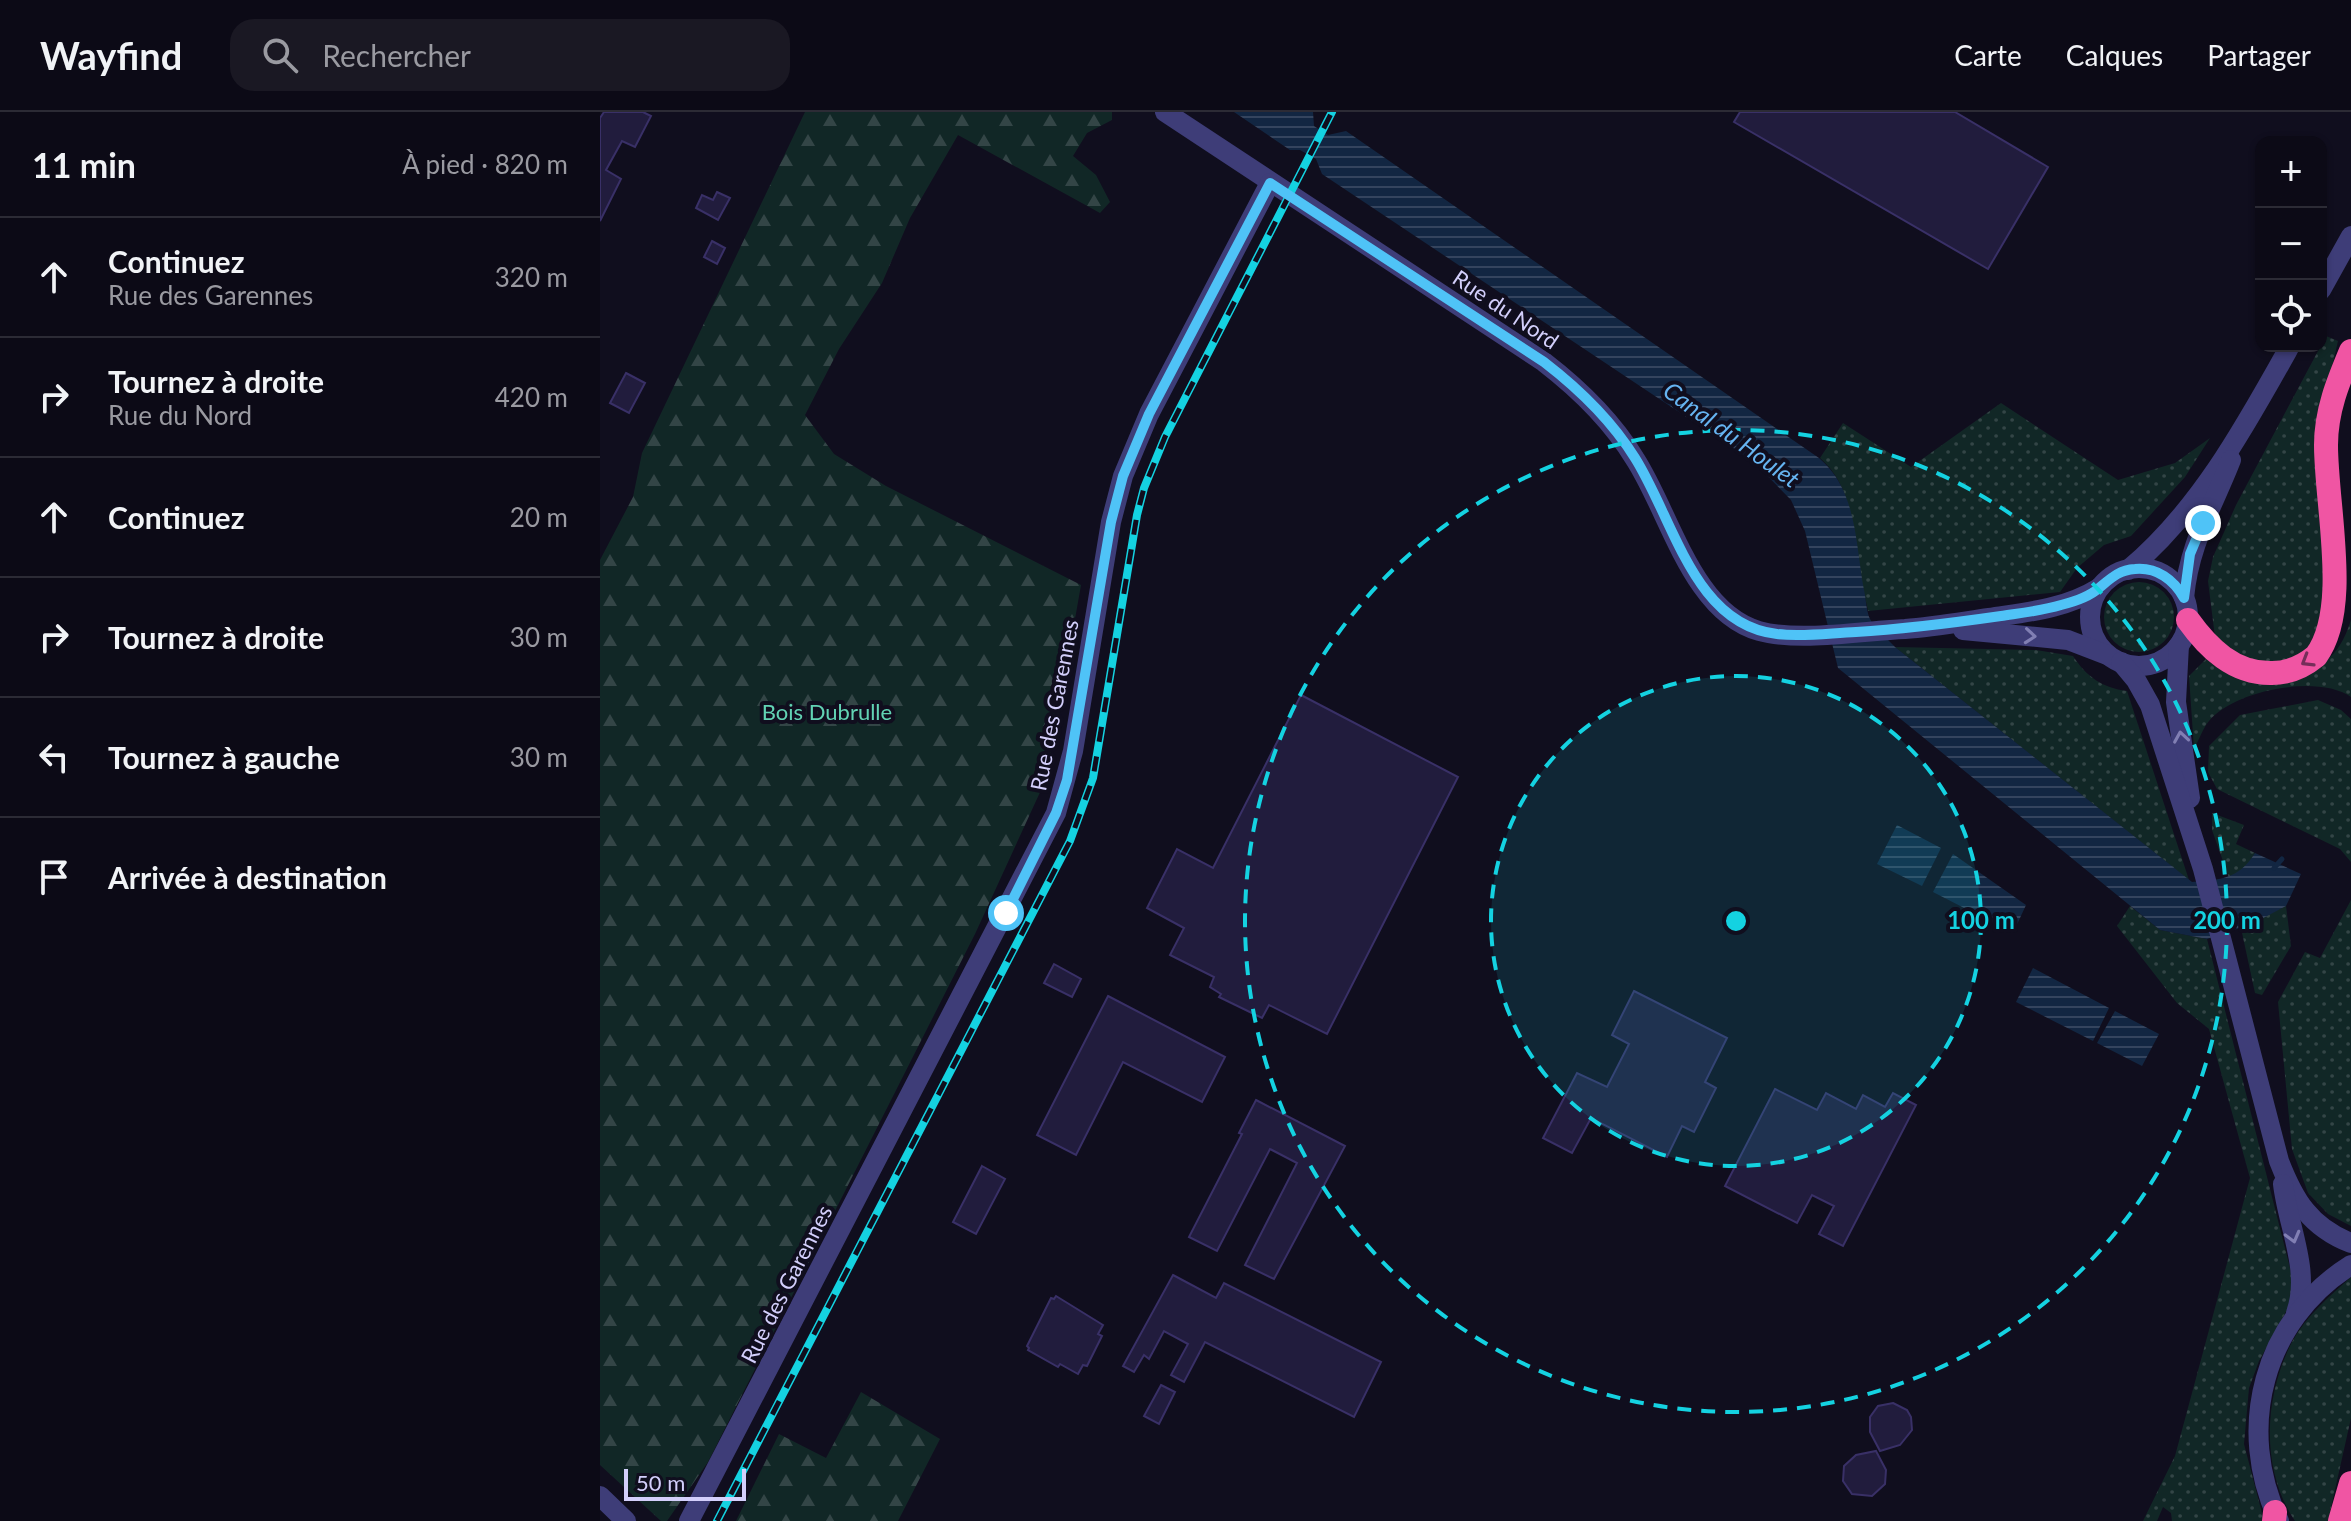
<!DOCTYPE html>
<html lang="fr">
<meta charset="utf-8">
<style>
:root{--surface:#0c0a16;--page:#1a1823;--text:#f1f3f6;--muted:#9a9aa1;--line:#2c2b35}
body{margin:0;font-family:Lato,sans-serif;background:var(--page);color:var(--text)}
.controls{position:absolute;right:24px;top:24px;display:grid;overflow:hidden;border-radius:16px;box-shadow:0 2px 6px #0004}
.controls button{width:72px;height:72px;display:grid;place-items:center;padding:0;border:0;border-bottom:2px solid var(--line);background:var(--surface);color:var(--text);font:40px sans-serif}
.scale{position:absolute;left:24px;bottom:20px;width:122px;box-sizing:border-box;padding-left:8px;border:4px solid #d3cffb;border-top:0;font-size:22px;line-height:28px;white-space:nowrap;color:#d3cffb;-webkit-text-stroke:6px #100e1e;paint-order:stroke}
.stop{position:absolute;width:24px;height:24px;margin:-18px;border:6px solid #4fc3f7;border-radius:50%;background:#fff}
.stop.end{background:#4fc3f7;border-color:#fff;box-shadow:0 2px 8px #0008}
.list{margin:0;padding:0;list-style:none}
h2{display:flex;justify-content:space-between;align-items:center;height:104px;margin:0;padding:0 32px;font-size:34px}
h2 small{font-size:26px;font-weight:400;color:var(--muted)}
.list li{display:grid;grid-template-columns:52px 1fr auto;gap:24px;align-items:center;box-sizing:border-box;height:120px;padding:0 32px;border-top:2px solid var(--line)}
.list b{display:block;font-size:30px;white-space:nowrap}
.list p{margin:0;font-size:26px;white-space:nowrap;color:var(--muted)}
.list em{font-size:26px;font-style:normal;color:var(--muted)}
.icon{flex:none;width:44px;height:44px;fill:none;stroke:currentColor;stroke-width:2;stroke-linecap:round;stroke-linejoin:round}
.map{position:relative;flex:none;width:1751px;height:1409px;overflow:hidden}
header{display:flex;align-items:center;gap:48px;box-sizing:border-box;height:112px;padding:0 40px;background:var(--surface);border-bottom:2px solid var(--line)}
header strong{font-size:38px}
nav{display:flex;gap:44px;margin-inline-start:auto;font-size:28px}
.search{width:560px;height:72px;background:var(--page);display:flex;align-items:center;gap:20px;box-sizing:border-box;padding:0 28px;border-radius:24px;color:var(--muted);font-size:30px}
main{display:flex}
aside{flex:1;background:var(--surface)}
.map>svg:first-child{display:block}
.grass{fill:url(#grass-dots)}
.forest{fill:url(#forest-firs)}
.water{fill:url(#water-rules)}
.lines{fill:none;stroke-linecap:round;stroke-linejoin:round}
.stream{stroke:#122642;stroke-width:5}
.building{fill:#211c3d;stroke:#393067;stroke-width:2}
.minor{stroke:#3e3d78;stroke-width:20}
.highway{stroke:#f055a3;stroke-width:24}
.rail-casing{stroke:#14d2e1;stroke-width:8}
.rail{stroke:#100e1e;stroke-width:5;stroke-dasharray:15;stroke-linecap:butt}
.oneway{stroke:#817fb3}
.oneway2{stroke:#752e5a}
.route{stroke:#4fc3f7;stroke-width:10}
.ring{fill:none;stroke:#14d2e1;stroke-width:4;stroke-dasharray:14 10}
.labels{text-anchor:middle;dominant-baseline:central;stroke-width:8;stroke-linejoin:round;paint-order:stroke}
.street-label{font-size:22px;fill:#d3cffb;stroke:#100e1e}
.park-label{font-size:22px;fill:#62d3b4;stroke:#100e1e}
.water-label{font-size:24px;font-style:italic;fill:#66b4f1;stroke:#100e1e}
.centre{fill:#14d2e1;stroke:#100e1e;stroke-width:4}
.ring-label{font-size:24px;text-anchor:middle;font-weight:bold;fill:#14d2e1;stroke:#100e1e;stroke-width:8;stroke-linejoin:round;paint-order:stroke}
</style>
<header>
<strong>Wayfind</strong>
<div class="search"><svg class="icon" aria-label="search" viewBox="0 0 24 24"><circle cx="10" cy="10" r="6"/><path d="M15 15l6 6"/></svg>Rechercher</div>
<nav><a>Carte</a><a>Calques</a><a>Partager</a></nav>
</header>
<main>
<aside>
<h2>11 min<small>À pied · 820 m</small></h2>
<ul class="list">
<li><svg class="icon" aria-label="ahead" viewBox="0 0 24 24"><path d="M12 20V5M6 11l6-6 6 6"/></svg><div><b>Continuez</b><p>Rue des Garennes</p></div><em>320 m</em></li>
<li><svg class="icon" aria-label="right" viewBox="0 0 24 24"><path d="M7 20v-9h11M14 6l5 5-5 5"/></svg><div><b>Tournez à droite</b><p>Rue du Nord</p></div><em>420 m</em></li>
<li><svg class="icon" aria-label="ahead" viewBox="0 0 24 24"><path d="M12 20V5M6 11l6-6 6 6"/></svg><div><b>Continuez</b></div><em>20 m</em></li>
<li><svg class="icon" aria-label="right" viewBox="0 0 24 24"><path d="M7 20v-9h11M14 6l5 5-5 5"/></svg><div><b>Tournez à droite</b></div><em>30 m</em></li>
<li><svg class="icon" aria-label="left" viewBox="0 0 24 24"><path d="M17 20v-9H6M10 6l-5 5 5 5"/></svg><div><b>Tournez à gauche</b></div><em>30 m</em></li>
<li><svg class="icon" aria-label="arrive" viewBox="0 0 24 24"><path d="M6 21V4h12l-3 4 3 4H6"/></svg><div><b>Arrivée à destination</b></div></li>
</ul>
</aside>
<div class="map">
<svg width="1751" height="1409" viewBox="0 0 1751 1409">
<defs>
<pattern id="grass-dots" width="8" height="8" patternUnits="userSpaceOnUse" patternTransform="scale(2)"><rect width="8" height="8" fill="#112726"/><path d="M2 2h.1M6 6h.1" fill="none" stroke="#334546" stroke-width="1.8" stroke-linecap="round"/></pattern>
<pattern id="forest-firs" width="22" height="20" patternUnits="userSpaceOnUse" patternTransform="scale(2)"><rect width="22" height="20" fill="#112726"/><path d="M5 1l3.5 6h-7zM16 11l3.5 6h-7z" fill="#334546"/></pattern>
<pattern id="water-rules" width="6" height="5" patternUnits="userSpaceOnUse" patternTransform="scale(2)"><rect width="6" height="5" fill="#122642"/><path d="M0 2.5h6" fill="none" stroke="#34445e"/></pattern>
</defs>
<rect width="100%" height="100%" fill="#100e1e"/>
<!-- grass -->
<g class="grass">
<path d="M1726 224 1738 229 1724 289 1737 451 1723 527 1684 551 1662 552 1634 543 1615 525 1608 469 1613 445 1636 393Z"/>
<path d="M1401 291 1518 368 1575 351 1610 326 1585 365 1531 424 1504 433 1477 456 1460 480 1268 499C1265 483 1260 466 1258 449 1252 411 1251 373 1220 346L1243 311 1311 355Z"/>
<circle cx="1539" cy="505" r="35"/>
<path d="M1751 508V585C1718 562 1634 578 1609 609 1603 616 1599 628 1594 637L1589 564 1609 544 1683 571C1721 552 1737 551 1751 508Z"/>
<path d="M1295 535 1436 538 1473 544C1486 564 1502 576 1527 579L1589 768Z"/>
<path d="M1718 588 1741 598 1751 607V750L1740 737 1617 677 1608 660 1609 634 1640 603Z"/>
<path d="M1612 701 1644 713 1636 732 1655 741 1646 756 1629 766 1612 718Z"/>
<path d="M1751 788V1114L1728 1102 1708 1081 1692 1037 1678 890 1705 840 1720 846Z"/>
<path d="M1530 794 1560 818 1607 827 1692 1164 1694 1185 1659 1249 1649 1276 1644 1332 1664 1409H1572L1571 1401 1563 1395 1557 1409H1543L1575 1344 1650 1066 1609 917 1577 891 1517 814Z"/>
<path d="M1686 794 1691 834 1662 883 1655 881 1641 816Z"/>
<path d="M1751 1165V1306L1728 1409H1695C1660 1357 1664 1284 1692 1230 1706 1204 1730 1184 1751 1165Z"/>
</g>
<!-- forest -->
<g class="forest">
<path d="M205 0H512V8L487 21 473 44 496 63 510 90 500 101 358 23 310 106 282 171 239 237 205 303 234 342 286 374 481 473 447 665 375 822 108 1350 67 1409H61L0 1353V448L33 385 42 341Z"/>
<path d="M261 1280 340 1327 298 1409H136L179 1322 226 1346Z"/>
</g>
<!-- water -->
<g class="water">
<path d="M634 0H713L714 14 728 23 746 19 1219 346C1259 379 1255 437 1265 483 1266 490 1267 501 1270 507 1275 517 1288 527 1295 535L1592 770C1621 767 1638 768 1655 741L1701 762 1686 794 1652 812 1607 827 1560 818 1238 556 1205 419 1191 388 1154 350 722 62 716 47 700 38H690Z"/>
<path d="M1297 713 1341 736 1322 774 1277 752Z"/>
<path d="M1353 742 1426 793 1413 821 1333 780Z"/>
<path d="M1433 856 1509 896 1493 929 1416 890Z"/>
<path d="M1515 899 1559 922 1542 954 1497 931Z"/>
</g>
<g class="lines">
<!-- stream -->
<path class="stream" d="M1674 756 1682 747"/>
</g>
<!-- building -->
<g class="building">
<path d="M4 0H43L51 4 35 35 22 29 6 58 21 67 0 109V6Z"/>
<path d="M1140 0H1355L1448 55 1388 157 1134 10Z"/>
<path d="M117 80 130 86 118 108 96 96 102 83 113 88Z"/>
<path d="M112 129 125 136 117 152 104 145Z"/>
<path d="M26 261 45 271 29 301 10 291Z"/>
<path d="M701 583 858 665 727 922 669 893 662 906 619 885 621 882 610 875 614 865 570 843 584 816 547 796 577 737 613 756Z"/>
<path d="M454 852 481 867 472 885 444 871Z"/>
<path d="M1034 879 1127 926 1105 970 1116 976 1094 1020 1082 1014 1067 1045 991 1006 972 1041 943 1026 977 961 1007 975 1029 932 1012 923Z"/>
<path d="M508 884 625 945 602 990 523 950 476 1043 437 1023Z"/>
<path d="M1175 977 1217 998 1226 981 1256 997 1263 983 1285 995 1293 981 1316 993 1243 1134 1219 1122 1234 1094 1212 1083 1197 1111 1125 1074Z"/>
<path d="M656 988 745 1034 674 1167 645 1153 697 1051 670 1037 617 1139 589 1125 642 1022 639 1021Z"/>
<path d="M382 1054 405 1067 376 1122 353 1110Z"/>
<path d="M573 1163 616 1186 624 1171 781 1250 754 1305 605 1230 584 1270 571 1263 588 1232 564 1219 549 1247 544 1243 534 1260 523 1254Z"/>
<path d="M456 1184 503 1213 498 1222 502 1224 487 1254 483 1253 478 1262 460 1252 458 1255 428 1238 429 1236 427 1234 451 1186 454 1187Z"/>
<path d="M561 1273 575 1280 559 1312 544 1304Z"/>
<path d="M1293 1291 1307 1298 1311 1305 1312 1318 1300 1333 1280 1339 1270 1320V1305L1278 1294Z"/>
<path d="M1276 1339 1286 1358 1285 1372 1272 1384 1252 1382 1243 1369 1244 1354 1256 1343Z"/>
</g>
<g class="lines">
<!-- minor -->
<g class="minor">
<path d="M565 0 944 250C979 277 1012 309 1035 347 1070 401 1092 500 1159 519 1199 530 1262 519 1305 517 1333 515 1361 510 1389 506 1427 500 1465 497 1499 476"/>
<path d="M1721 178 1751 124"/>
<circle cx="1539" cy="505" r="49"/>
<path d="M1528 458C1599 399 1646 313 1690 234"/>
<path d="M1584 486C1589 431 1612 397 1631 348"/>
<path d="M1363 518 1468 528 1507 543"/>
<path d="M1579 533 1576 590 1590 686"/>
<path d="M1521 550 1536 568 1550 593 1603 757 1679 1049C1694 1088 1710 1115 1751 1131"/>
<path d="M1683 1072C1688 1115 1711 1159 1696 1201"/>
<path d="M0 1384 26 1409"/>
<path d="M89 1409 456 701 473 639 511 410 523 364 549 302 670 71"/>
<path d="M1679 1409C1635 1317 1663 1208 1751 1153"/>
</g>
<!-- highway -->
<g class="highway">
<path d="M1588 508C1608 536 1634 562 1672 561 1688 561 1704 554 1716 544 1751 497 1726 395 1726 333 1726 299 1738 270 1751 239"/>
<path d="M1674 1409 1675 1400"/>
<path d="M1740 1409 1751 1371"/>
</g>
<defs>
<path id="rail" d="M117 1409 470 729 493 666 537 403 544 376 565 325 732 0"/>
</defs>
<!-- rail casing -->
<use href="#rail" class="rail-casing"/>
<!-- rail -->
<use href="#rail" class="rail"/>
</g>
<!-- one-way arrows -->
<defs><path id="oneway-chevron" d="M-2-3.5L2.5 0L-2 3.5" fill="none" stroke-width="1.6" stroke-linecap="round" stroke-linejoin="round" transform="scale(2)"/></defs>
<g class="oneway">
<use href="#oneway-chevron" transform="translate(1430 524) rotate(5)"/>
<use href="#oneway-chevron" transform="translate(1581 625) rotate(-99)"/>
<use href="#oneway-chevron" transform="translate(1693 1125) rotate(75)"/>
</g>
<use class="oneway2" href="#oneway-chevron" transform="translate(1707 549) rotate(149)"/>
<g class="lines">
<!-- route -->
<path class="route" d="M406 801 456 701 467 668 511 410 523 364 549 302 670 71 944 250C979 277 1012 309 1035 346 1074 408 1094 513 1177 522 1203 525 1230 521 1256 520 1306 517 1352 511 1401 504 1421 501 1441 499 1461 493 1473 490 1489 485 1499 476 1511 466 1519 458 1535 457 1557 455 1574 468 1584 486L1590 442 1603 411"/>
</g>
<!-- distance rings -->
<circle cx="1136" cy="809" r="245" fill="#14d2e1" fill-opacity=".12"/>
<g class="ring">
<circle cx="1136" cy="809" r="245"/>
<circle cx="1136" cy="809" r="491"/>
</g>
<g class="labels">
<!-- street labels -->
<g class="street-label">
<text transform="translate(906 197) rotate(34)">Rue du Nord</text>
<text transform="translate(454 593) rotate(-79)">Rue des Garennes</text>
<text transform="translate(186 1172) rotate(-63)">Rue des Garennes</text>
</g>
<!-- park labels -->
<g class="park-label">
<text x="227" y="599">Bois Dubrulle</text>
</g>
<!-- water labels -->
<g class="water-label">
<text transform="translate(1132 322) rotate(36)">Canal du Houlet</text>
</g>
</g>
<circle cx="1136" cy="809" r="12" class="centre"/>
<g class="ring-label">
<text x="1381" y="817">100 m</text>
<text x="1627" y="817">200 m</text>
</g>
</svg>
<div class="controls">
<button>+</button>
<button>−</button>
<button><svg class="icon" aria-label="locate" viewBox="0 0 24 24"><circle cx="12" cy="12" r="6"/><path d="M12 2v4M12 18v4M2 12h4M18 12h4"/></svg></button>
</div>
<div class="scale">50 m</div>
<div class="stop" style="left:406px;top:801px"></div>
<div class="stop end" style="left:1603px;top:411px"></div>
</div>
</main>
